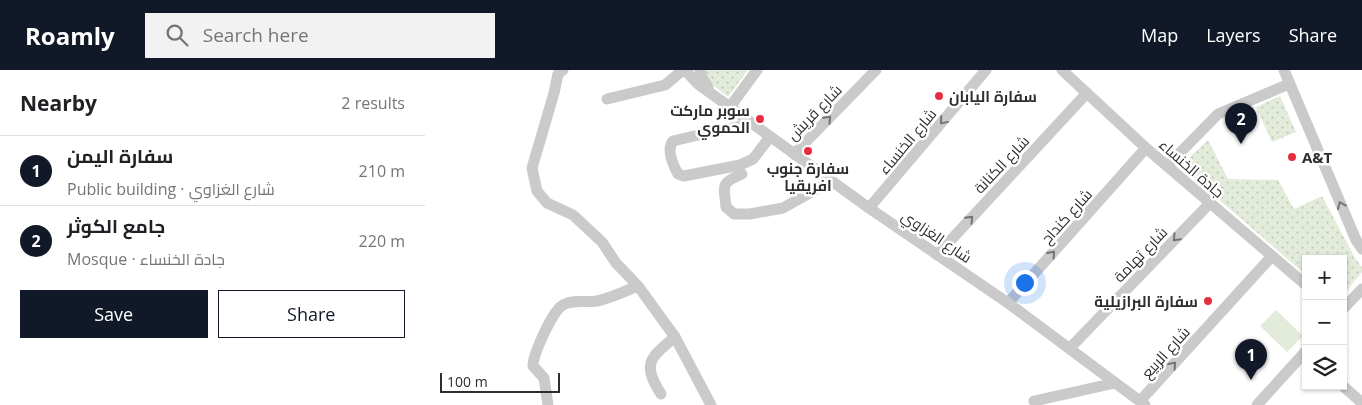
<!DOCTYPE html>
<meta charset="utf-8">
<style>
:root{--surface:#fff;--page:#f2f2f2;--text:#202124;--muted:#757577;--line:#e0e0e0;--accent:#111827}
body{margin:0;font-family:"Open Sans",Cairo,sans-serif;background:var(--page);color:var(--text)}
.controls{position:absolute;right:15px;bottom:15px;display:grid;overflow:hidden;border-radius:0px;box-shadow:0 1px 4px #0004}
.controls button{width:45px;height:45px;display:grid;place-items:center;padding:0;border:0;border-bottom:1px solid var(--line);background:var(--surface);color:var(--text);font:25px sans-serif}
.scale{position:absolute;left:15px;bottom:12px;width:120px;box-sizing:border-box;padding-left:5px;border:2px solid #2d2d2d;border-top:0;font-size:14px;line-height:18px;white-space:nowrap;color:#2d2d2d;-webkit-text-stroke:4px #fff;paint-order:stroke}
.you{position:absolute;left:599px;top:212px;width:18px;height:18px;margin:-12px;border:4px solid #fff;border-radius:50%;background:#1a73e8;box-shadow:0 0 0 8px #1a73e833}
.badge{display:grid;place-items:center;width:32px;height:32px;border-radius:50%;background:var(--accent);color:#fff;font-size:16px;font-weight:700}
.pin{position:absolute;translate:-50% -41px;filter:drop-shadow(0 1px 2px #0008)}
.pin::after{content:'';position:absolute;top:26px;width:18px;height:15px;background:inherit;clip-path:polygon(0 0,100% 0,50% 100%)}
.list{margin:0;padding:0;list-style:none}
h2{display:flex;justify-content:space-between;align-items:center;height:65px;margin:0;padding:0 20px;font-size:21px}
h2 small{font-size:16px;font-weight:400;color:var(--muted)}
.list li{display:grid;grid-template-columns:32px 1fr auto;gap:15px;align-items:center;box-sizing:border-box;height:70px;padding:0 20px;border-top:1px solid var(--line)}
.list b{display:block;font-size:19px;white-space:nowrap}
.list p{margin:0;font-size:16px;white-space:nowrap;color:var(--muted)}
.list em{font-size:16px;font-style:normal;color:var(--muted)}
.actions{display:flex;gap:10px;padding:15px 20px}
.actions a{flex:1;padding:11px 0;border:1px solid var(--accent);border-radius:0px;text-align:center;font-size:18px;color:var(--accent)}
.actions .main{background:var(--accent);color:#fff}
.icon{flex:none;width:28px;height:28px;fill:none;stroke:currentColor;stroke-width:2;stroke-linecap:round;stroke-linejoin:round}
.map{position:relative;flex:none;width:937px;height:335px;overflow:hidden}
header{display:flex;align-items:center;gap:30px;box-sizing:border-box;height:70px;padding:0 25px;background:var(--accent);color:#fff}
header strong{font-size:24px}
nav{display:flex;gap:28px;margin-inline-start:auto;font-size:18px}
.search{width:350px;height:45px;background:var(--page);display:flex;align-items:center;gap:12px;box-sizing:border-box;padding:0 18px;border-radius:0px;color:var(--muted);font-size:19px}
main{display:flex}
aside{flex:1;background:var(--surface)}
.map>svg:first-child{display:block}
.grass{fill:#e3ebda}
.park{fill:url(#park-dots)}
.lines{fill:none;stroke-linecap:round;stroke-linejoin:round}
.minor{stroke:#cacaca;stroke-width:11}
.oneway{stroke:#747474}
.poi-dot{fill:#e62d3e;stroke:#fff;stroke-width:2}
.labels{text-anchor:middle;dominant-baseline:central;stroke-width:5;stroke-linejoin:round;paint-order:stroke}
.poi-label{font-size:15px;font-weight:bold;fill:#2d2d2d;stroke:#fff;text-anchor:start}
.street-label{font-size:15px;fill:#2d2d2d;stroke:#fff}
</style>
<header>
<strong>Roamly</strong>
<div class="search"><svg class="icon" aria-label="search" viewBox="0 0 24 24"><circle cx="10" cy="10" r="6"/><path d="M15 15l6 6"/></svg>Search here</div>
<nav><a>Map</a><a>Layers</a><a>Share</a></nav>
</header>
<main>
<aside>
<h2>Nearby<small>2 results</small></h2>
<ul class="list">
<li><span class="badge">1</span><div><b>سفارة اليمن</b><p>Public building · شارع الغزاوي</p></div><em>210 m</em></li>
<li><span class="badge">2</span><div><b>جامع الكوثر</b><p>Mosque · جادة الخنساء</p></div><em>220 m</em></li>
</ul>
<div class="actions"><a class="main">Save</a><a>Share</a></div>
</aside>
<div class="map">
<svg width="937" height="335" viewBox="0 0 937 335">
<defs>
<pattern id="park-dots" width="8" height="8" patternUnits="userSpaceOnUse" patternTransform="scale(1.25)"><rect width="8" height="8" fill="#e3ebda"/><path d="M2 2h.1M6 6h.1" fill="none" stroke="#c3cabb" stroke-width="1.8" stroke-linecap="round"/></pattern>
</defs>
<rect width="100%" height="100%" fill="#fff"/>
<!-- grass -->
<path class="grass" d="M851 240 878 266 862 282 835 256Z"/>
<!-- park -->
<g class="park">
<path d="M279 0H323L303 27 284 12Z"/>
<path d="M855 26 871 62 847 72 831 37Z"/>
<path d="M783 70 803 109 853 110 869 139 897 126 930 188 937 197V202L918 225V189H881V205L755 96Z"/>
</g>
<g class="lines">
<!-- minor -->
<g class="minor">
<path d="M138 0 133 4 129 23 107 98 112 121 122 133 148 145 177 172 191 193 213 216 250 267 286 335"/>
<path d="M260 0 273 14 324 51 444 138 583 233 720 335"/>
<path d="M275 0 276 6 283 17"/>
<path d="M637 0 721 78 881 215"/>
<path d="M859 0 931 170 937 179"/>
<path d="M182 29 240 15 258 0"/>
<path d="M305 37 332 0"/>
<path d="M324 51 313 57 286 62 248 71C241 80 248 95 253 104L259 106 315 95 328 89 345 67"/>
<path d="M369 84 451 0"/>
<path d="M742 96 793 44 864 14"/>
<path d="M317 104C295 113 299 115 301 137L309 144H325L358 138 406 111"/>
<path d="M444 138 561 0"/>
<path d="M512 185 662 23"/>
<path d="M583 233 721 78"/>
<path d="M918 239 937 219"/>
<path d="M645 278 785 133"/>
<path d="M918 316 937 333"/>
<path d="M236 324C216 293 226 287 250 267"/>
<path d="M609 331 690 313"/>
<path d="M715 331 847 186"/>
<path d="M123 335 119 308 108 296C108 284 128 240 138 235 149 229 161 233 172 231 186 228 200 221 213 216"/>
<path d="M832 335 881 281"/>
</g>
</g>
<!-- one-way arrows -->
<defs><path id="oneway-chevron" d="M-2-3.5L2.5 0L-2 3.5" fill="none" stroke-width="1.6" stroke-linecap="round" stroke-linejoin="round" transform="scale(1.25)"/></defs>
<g class="oneway">
<use href="#oneway-chevron" transform="translate(403 49) rotate(-46)"/>
<use href="#oneway-chevron" transform="translate(518 51) rotate(130)"/>
<use href="#oneway-chevron" transform="translate(916 135) rotate(-113)"/>
<use href="#oneway-chevron" transform="translate(545 149) rotate(-47)"/>
<use href="#oneway-chevron" transform="translate(751 168) rotate(134)"/>
<use href="#oneway-chevron" transform="translate(627 184) rotate(-48)"/>
<use href="#oneway-chevron" transform="translate(748 295) rotate(-48)"/>
</g>
<!-- markers -->
<g class="poi-dot">
<circle cx="514" cy="26" r="5"/>
<circle cx="335" cy="49" r="5"/>
<circle cx="383" cy="81" r="5"/>
<circle cx="867" cy="87" r="5"/>
<circle cx="783" cy="231" r="5"/>
</g>
<g class="labels">
<!-- poi labels -->
<g class="poi-label">
<text x="524" y="26">سفارة اليابان</text>
<text x="325" y="40" text-anchor="end">سوبر ماركت<tspan x="325" dy="17">الحموي</tspan></text>
<text x="877" y="87">A&amp;T</text>
<text x="383" y="98" text-anchor="middle">سفارة جنوب<tspan x="383" dy="17">افريقيا</tspan></text>
<text x="773" y="231" text-anchor="end">سفارة البرازيلية</text>
</g>
<!-- street labels -->
<g class="street-label">
<text transform="translate(389 42) rotate(-46)">شارع قريش</text>
<text transform="translate(482 71) rotate(-50)">شارع الخنساء</text>
<text transform="translate(576 94) rotate(-47)">شارع الكنانة</text>
<text transform="translate(767 98) rotate(41)">جادة الخنساء</text>
<text transform="translate(641 146) rotate(-48)">شارع كنداح</text>
<text transform="translate(512 166) rotate(34)">شارع الغزاوي</text>
<text transform="translate(715 184) rotate(-46)">شارع تهامة</text>
<text transform="translate(740 282) rotate(-48)">شارع الربيع</text>
</g>
</g>
</svg>
<div class="controls">
<button>+</button>
<button>−</button>
<button><svg class="icon" aria-label="layers" viewBox="0 0 24 24"><path d="M12 4l9 5-9 5-9-5zM3 14l9 5 9-5"/></svg></button>
</div>
<div class="scale">100 m</div>
<div class="you"></div>
<div class="pin badge" style="left:826px;top:310px">1</div>
<div class="pin badge" style="left:816px;top:74px">2</div>
</div>
</main>
